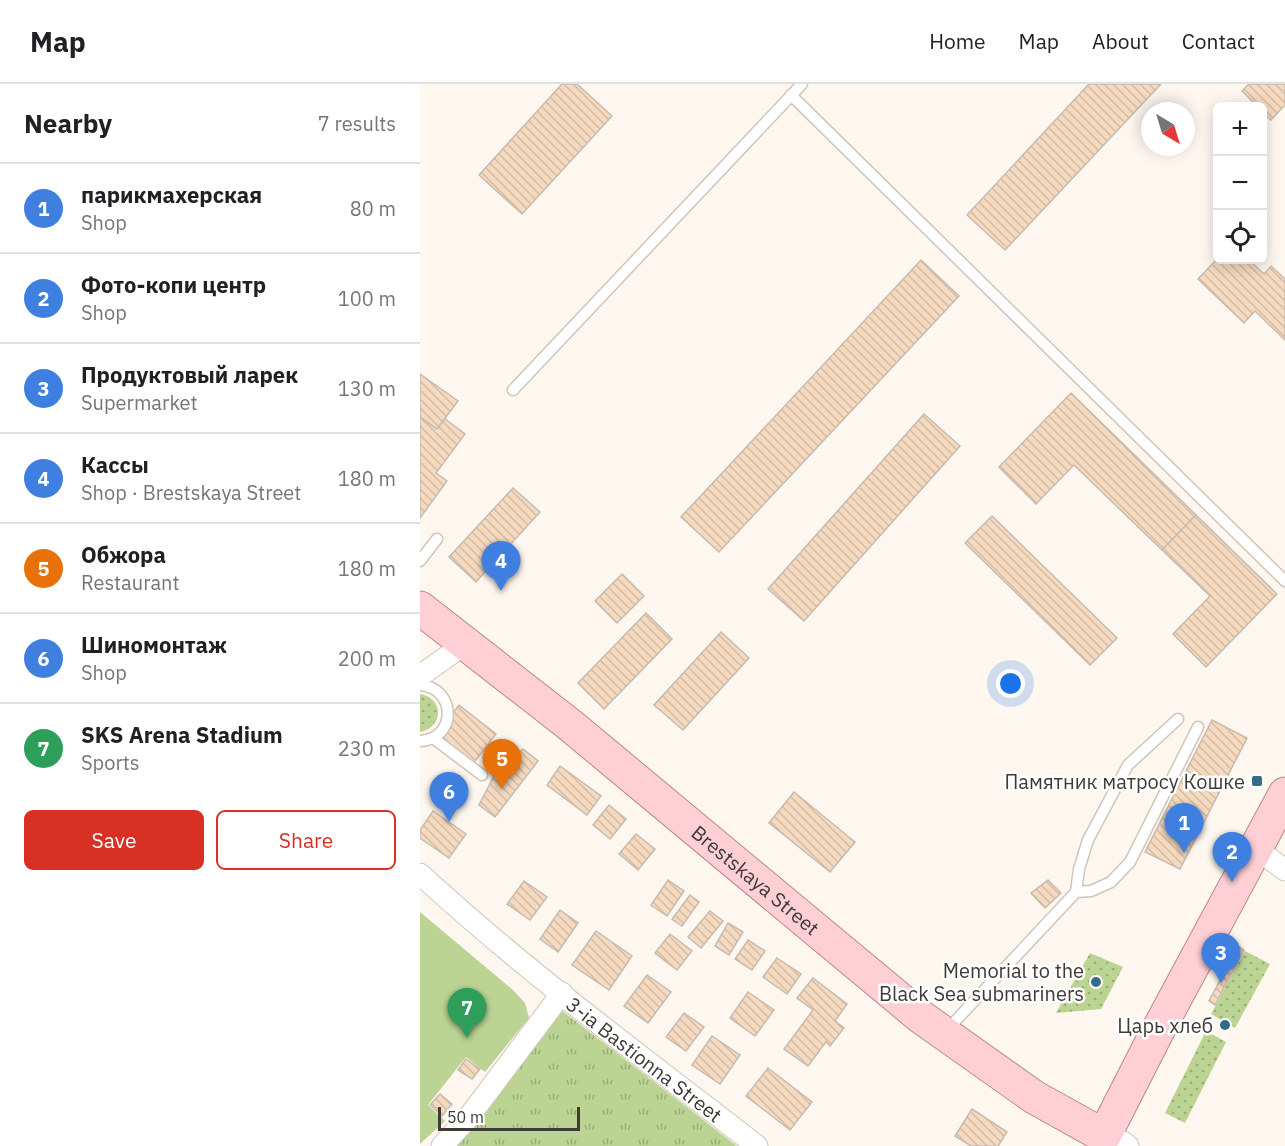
<!DOCTYPE html>
<meta charset="utf-8">
<style>
:root{--surface:#fff;--page:#f2f2f2;--text:#202124;--muted:#757577;--line:#e0e0e0;--accent:#d93025}
body{margin:0;font-family:"IBM Plex Sans",sans-serif;background:var(--page);color:var(--text)}
.controls{position:absolute;right:18px;top:18px;display:grid;overflow:hidden;border-radius:9px;box-shadow:0 3px 15px #0003}
.controls button{width:54px;height:54px;display:grid;place-items:center;padding:0;border:0;border-bottom:2px solid var(--line);background:var(--surface);color:var(--text);font:30px sans-serif}
.compass{position:absolute;left:721px;top:18px;width:54px;height:54px;border-radius:50%;background:var(--surface);box-shadow:0 3px 15px #0003;rotate:142deg}
.scale{position:absolute;left:18px;bottom:15px;width:142px;box-sizing:border-box;padding-left:6px;border:3px solid #3f3a36;border-top:0;font-size:16px;line-height:21px;white-space:nowrap;color:#3f3a36;-webkit-text-stroke:4px #fff;paint-order:stroke}
.you{position:absolute;left:591px;top:600px;width:21px;height:21px;margin:-15px;border:4px solid #fff;border-radius:50%;background:#1a73e8;box-shadow:0 0 0 9px #1a73e833}
.badge{display:grid;place-items:center;width:39px;height:39px;border-radius:50%;background:var(--accent);color:#fff;font-size:20px;font-weight:700}
.pin{position:absolute;translate:-50% -50px;filter:drop-shadow(0 2px 3px #0008)}
.pin::after{content:'';position:absolute;top:32px;width:21px;height:18px;background:inherit;clip-path:polygon(0 0,100% 0,50% 100%)}
.list{margin:0;padding:0;list-style:none}
h2{display:flex;justify-content:space-between;align-items:center;height:78px;margin:0;padding:0 24px;font-size:26px}
h2 small{font-size:20px;font-weight:400;color:var(--muted)}
.list li{display:grid;grid-template-columns:39px 1fr auto;gap:18px;align-items:center;box-sizing:border-box;height:90px;padding:0 24px;border-top:2px solid var(--line)}
.list b{display:block;font-size:22px;white-space:nowrap}
.list p{margin:0;font-size:20px;white-space:nowrap;color:var(--muted)}
.list em{font-size:20px;font-style:normal;color:var(--muted)}
.actions{display:flex;gap:12px;padding:18px 24px}
.actions a{flex:1;padding:14px 0;border:2px solid var(--accent);border-radius:9px;text-align:center;font-size:21px;color:var(--accent)}
.actions .main{background:var(--accent);color:#fff}
.icon{flex:none;width:33px;height:33px;fill:none;stroke:currentColor;stroke-width:2;stroke-linecap:round;stroke-linejoin:round}
.map{position:relative;flex:none;width:865px;height:1062px;overflow:hidden}
header{display:flex;align-items:center;gap:36px;box-sizing:border-box;height:84px;padding:0 30px;background:var(--surface);border-bottom:2px solid var(--line)}
header strong{font-size:28px}
nav{display:flex;gap:33px;margin-inline-start:auto;font-size:21px}
main{display:flex}
aside{flex:1;background:var(--surface)}
.map>svg:first-child{display:block}
.grass{fill:url(#grass-dots)}
.park{fill:url(#park-tufts)}
.garden{fill:#bcd493}
.building{fill:url(#building-back-hatch);stroke:#c7bbb0;stroke-width:1.5}
.lines{fill:none;stroke-linecap:round;stroke-linejoin:round}
.service-casing{stroke:#d1c5b9;stroke-width:13}
.minor-casing{stroke:#d1c5b9;stroke-width:23}
.primary-casing{stroke:#bc868c;stroke-width:35}
.service{stroke:#fff;stroke-width:10}
.minor{stroke:#fff;stroke-width:21}
.primary{stroke:#ffcfd6;stroke-width:33}
.poi-dot{fill:#336c85;stroke:#fff;stroke-width:2}
.labels{text-anchor:middle;dominant-baseline:central;stroke-width:5;stroke-linejoin:round;paint-order:stroke}
.poi-label{font-size:20px;fill:#3f3a36;stroke:#fff;text-anchor:end}
.street-label{font-size:20px;fill:#3f3a36;stroke:#fff}
</style>
<header>
<strong>Map</strong>
<nav><a>Home</a><a>Map</a><a>About</a><a>Contact</a></nav>
</header>
<main>
<aside>
<h2>Nearby<small>7 results</small></h2>
<ul class="list">
<li><span class="badge" style="background:#3f7fe0">1</span><div><b>парикмахерская</b><p>Shop</p></div><em>80 m</em></li>
<li><span class="badge" style="background:#3f7fe0">2</span><div><b>Фото-копи центр</b><p>Shop</p></div><em>100 m</em></li>
<li><span class="badge" style="background:#3f7fe0">3</span><div><b>Продуктовый ларек</b><p>Supermarket</p></div><em>130 m</em></li>
<li><span class="badge" style="background:#3f7fe0">4</span><div><b>Кассы</b><p>Shop · Brestskaya Street</p></div><em>180 m</em></li>
<li><span class="badge" style="background:#e8710a">5</span><div><b>Обжора</b><p>Restaurant</p></div><em>180 m</em></li>
<li><span class="badge" style="background:#3f7fe0">6</span><div><b>Шиномонтаж</b><p>Shop</p></div><em>200 m</em></li>
<li><span class="badge" style="background:#2e9e5b">7</span><div><b>SKS Arena Stadium</b><p>Sports</p></div><em>230 m</em></li>
</ul>
<div class="actions"><a class="main">Save</a><a>Share</a></div>
</aside>
<div class="map">
<svg width="865" height="1062" viewBox="0 0 865 1062">
<defs>
<pattern id="grass-dots" width="8" height="8" patternUnits="userSpaceOnUse" patternTransform="scale(1.5)"><rect width="8" height="8" fill="#bcd493"/><path d="M2 2h.1M6 6h.1" fill="none" stroke="#9aad79" stroke-width="1.8" stroke-linecap="round"/></pattern>
<pattern id="park-tufts" width="24" height="20" patternUnits="userSpaceOnUse" patternTransform="scale(1.5)"><rect width="24" height="20" fill="#bcd493"/><path d="M3 7l-1-3M5 7V3M7 7l1-3M15 17l-1-3M17 17v-4M19 17l1-3" fill="none" stroke="#9aad79"/></pattern>
<pattern id="building-back-hatch" width="6" height="6" patternUnits="userSpaceOnUse" patternTransform="scale(1.5)"><rect width="6" height="6" fill="#f5dabf"/><path d="M-1 5l2 2M0 0l6 6M5-1l2 2" fill="none" stroke="#d3bca5"/></pattern>
</defs>
<rect width="100%" height="100%" fill="#fef7f0"/>
<!-- grass -->
<g class="grass">
<path d="M0 610C24 614 24 643 0 648Z"/>
<path d="M825 867 850 880 815 944 791 930Z"/>
<path d="M670 869 703 883 681 925 636 929Z"/>
<path d="M786 947 806 958 765 1039 745 1029Z"/>
</g>
<!-- park -->
<path class="park" d="M140 925 317 1062H26Z"/>
<!-- garden -->
<path class="garden" d="M0 828 93 906 105 919 109 934 65 988 46 973 8 1021 25 1037 0 1060Z"/>
<!-- building -->
<g class="building">
<path d="M142 0H157L192 32 102 130 59 91Z"/>
<path d="M669 0H741L585 166 547 131Z"/>
<path d="M829 0H865V21L851 36 842 28V22H837L822 7Z"/>
<path d="M798 174 829 176 844 190 851 182 865 195V256L835 227 824 239 778 195Z"/>
<path d="M501 176 539 212 299 468 261 433Z"/>
<path d="M0 290 38 317 17 345 0 333Z"/>
<path d="M651 309 776 431 742 466 654 381 616 420 579 383Z"/>
<path d="M504 330 540 362 384 537 348 505Z"/>
<path d="M0 333 17 345 25 335 45 350 16 389 27 397 0 434Z"/>
<path d="M93 404 120 428 56 498 29 473Z"/>
<path d="M776 431 857 510 786 583 753 550 790 512 742 466Z"/>
<path d="M572 432 697 554 670 581 545 459Z"/>
<path d="M202 490 224 512 197 539 175 517Z"/>
<path d="M226 529 252 555 184 625 158 599Z"/>
<path d="M301 548 329 574 263 646 234 621Z"/>
<path d="M39 621 76 650 52 681 15 653Z"/>
<path d="M792 636 827 654 760 785 725 768Z"/>
<path d="M103 665 118 677 75 733 59 721 75 690Z"/>
<path d="M140 682 181 712 167 731 127 701Z"/>
<path d="M374 708 435 758 410 788 349 739Z"/>
<path d="M189 721 206 735 190 755 173 741Z"/>
<path d="M13 727 46 750 29 774 0 754V746Z"/>
<path d="M216 750 235 765 218 786 199 770Z"/>
<path d="M248 796 264 807 247 832 231 821Z"/>
<path d="M628 796 641 809 625 824 611 809Z"/>
<path d="M104 797 127 813 110 836 87 820Z"/>
<path d="M270 811 279 818 262 842 252 835Z"/>
<path d="M140 826 158 839 138 868 120 855Z"/>
<path d="M290 827 303 837 281 864 268 853Z"/>
<path d="M308 839 323 848 309 871 295 862Z"/>
<path d="M176 847 212 872 189 906 152 881Z"/>
<path d="M250 850 272 867 257 886 235 869Z"/>
<path d="M328 856 345 867 332 886 315 875Z"/>
<path d="M818 862 824 866 795 921 789 917Z"/>
<path d="M357 874 381 890 367 910 343 893Z"/>
<path d="M227 891 251 908 228 939 204 922Z"/>
<path d="M393 894 427 920 415 937 424 944 410 962 406 958 388 982 364 965 393 926 377 914Z"/>
<path d="M328 908 354 926 335 952 310 934Z"/>
<path d="M264 929 284 943 266 967 246 953Z"/>
<path d="M292 952 320 971 300 1000 272 981Z"/>
<path d="M46 975 60 985 52 995 38 986Z"/>
<path d="M348 984 392 1018 370 1046 326 1012Z"/>
<path d="M20 1010 32 1020 22 1032 10 1021Z"/>
<path d="M552 1025 587 1048 578 1062H551L535 1052Z"/>
</g>
<g class="lines">
<defs>
<g id="service">
<path d="M371 11 865 497"/>
<path d="M93 306 382 0"/>
<path d="M0 477 17 455"/>
<path d="M0 601C37 604 37 655 0 657"/>
<path d="M13 654 62 691"/>
<path d="M656 808 659 785 668 756 708 681 758 635"/>
<path d="M526 947 656 808 671 807 691 798 710 778 778 643"/>
</g>
<g id="minor">
<path d="M0 592 46 559"/>
<path d="M835 764 865 786"/>
<path id="s1" d="M0 790C105 887 224 974 337 1062"/>
<path d="M684 1052 703 1058 708 1062"/>
<path d="M22 1062 48 1034 142 909"/>
</g>
<g id="primary">
<path id="s2" d="M0 524 150 641 501 933 614 1013 684 1052 737 948 865 710"/>
</g>
</defs>
<!-- service casing -->
<use href="#service" class="service-casing"/>
<!-- minor casing -->
<use href="#minor" class="minor-casing"/>
<!-- primary casing -->
<use href="#primary" class="primary-casing"/>
<!-- service -->
<use href="#service" class="service"/>
<!-- minor -->
<use href="#minor" class="minor"/>
<!-- primary -->
<use href="#primary" class="primary"/>
</g>
<!-- markers -->
<g class="poi-dot">
<rect x="831" y="691" width="12" height="12" rx="3"/>
<circle cx="676" cy="898" r="6"/>
<circle cx="805" cy="941" r="6"/>
</g>
<g class="labels">
<!-- poi labels -->
<g class="poi-label">
<text x="825" y="697">Памятник матросу Кошке</text>
<text x="664" y="886">Memorial to the<tspan x="664" dy="23">Black Sea submariners</tspan></text>
<text x="793" y="941">Царь хлеб</text>
</g>
<!-- street labels -->
<g class="street-label">
<text stroke="none"><textPath href="#s2" startOffset="432">Brestskaya Street</textPath></text>
<text stroke="none"><textPath href="#s1" startOffset="291">3-ia Bastionna Street</textPath></text>
</g>
</g>
</svg>
<div class="controls">
<button>+</button>
<button>−</button>
<button><svg class="icon" aria-label="locate" viewBox="0 0 24 24"><circle cx="12" cy="12" r="6"/><path d="M12 2v4M12 18v4M2 12h4M18 12h4"/></svg></button>
</div>
<svg class="compass" viewBox="-18 -18 36 36"><path d="M0-13l5 13h-10z" fill="#e53935"/><path d="M0 13l5-13h-10z" fill="#757577"/></svg>
<div class="scale">50 m</div>
<div class="you"></div>
<div class="pin badge" style="left:764px;top:769px;background:#3f7fe0">1</div>
<div class="pin badge" style="left:812px;top:798px;background:#3f7fe0">2</div>
<div class="pin badge" style="left:801px;top:899px;background:#3f7fe0">3</div>
<div class="pin badge" style="left:81px;top:507px;background:#3f7fe0">4</div>
<div class="pin badge" style="left:82px;top:705px;background:#e8710a">5</div>
<div class="pin badge" style="left:29px;top:738px;background:#3f7fe0">6</div>
<div class="pin badge" style="left:47px;top:954px;background:#2e9e5b">7</div>
</div>
</main>
